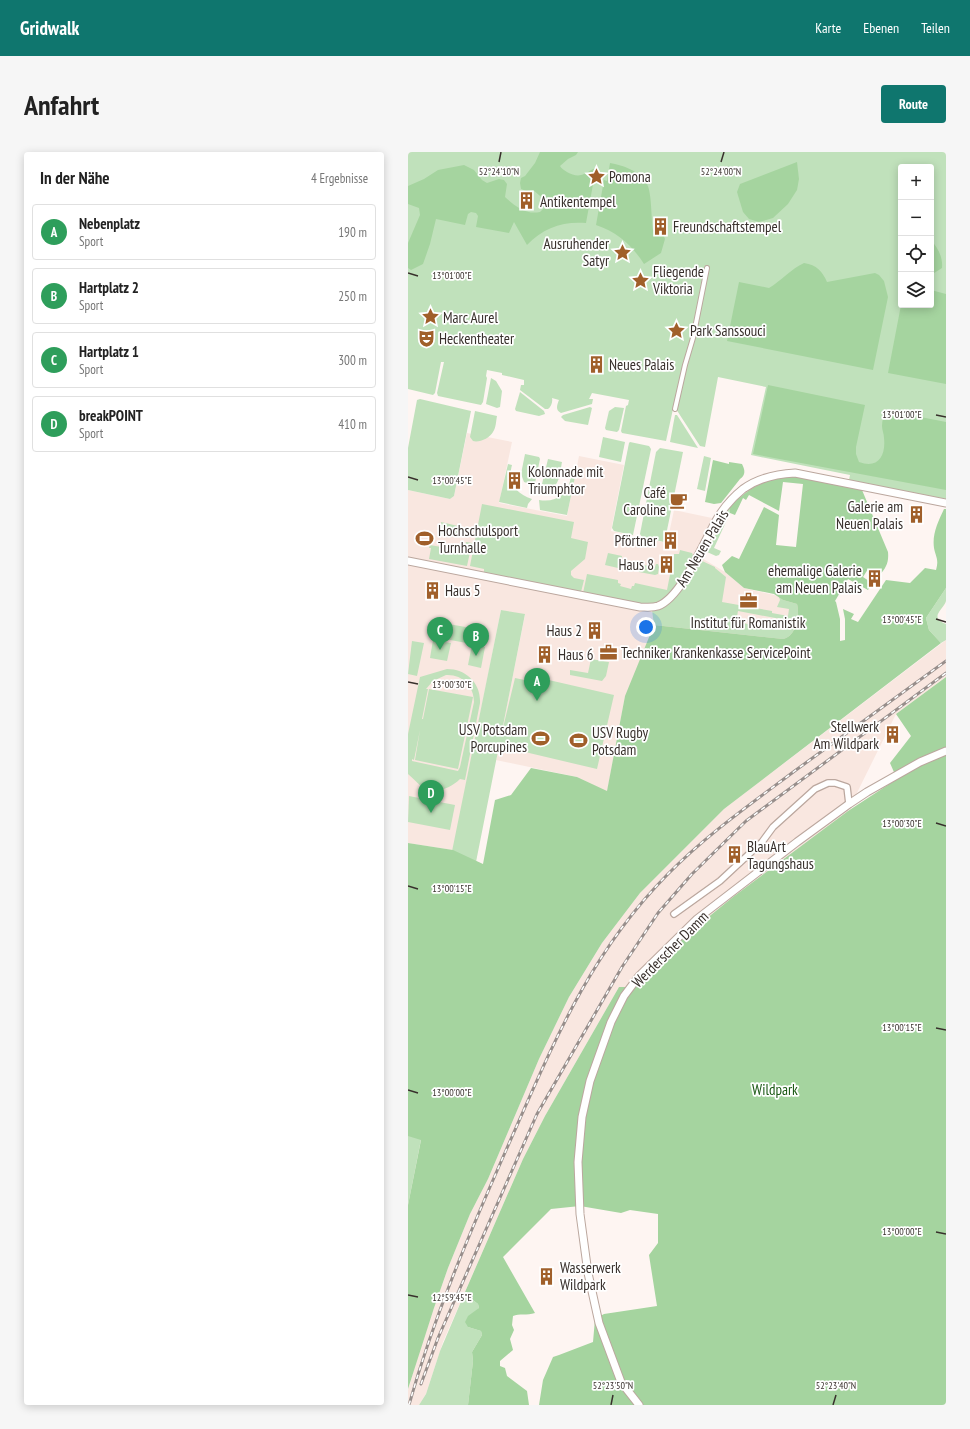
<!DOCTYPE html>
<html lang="de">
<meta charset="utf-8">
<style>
:root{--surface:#fff;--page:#f6f6f6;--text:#222;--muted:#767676;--line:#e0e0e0;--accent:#0f766e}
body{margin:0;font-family:"PT Sans Narrow",sans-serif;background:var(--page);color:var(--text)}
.controls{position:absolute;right:12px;top:12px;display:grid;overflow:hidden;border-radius:4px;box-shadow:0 2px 10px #0003}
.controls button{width:36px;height:36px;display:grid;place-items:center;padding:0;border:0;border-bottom:1px solid var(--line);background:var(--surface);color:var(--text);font:20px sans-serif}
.you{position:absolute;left:238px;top:475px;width:14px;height:14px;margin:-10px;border:3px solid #fff;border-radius:50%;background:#1a73e8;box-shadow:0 0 0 6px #1a73e833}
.badge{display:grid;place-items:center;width:26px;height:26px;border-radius:50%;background:var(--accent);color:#fff;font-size:13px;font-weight:700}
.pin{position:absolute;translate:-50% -33px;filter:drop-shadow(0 1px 2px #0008)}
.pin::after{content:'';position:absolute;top:21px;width:14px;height:12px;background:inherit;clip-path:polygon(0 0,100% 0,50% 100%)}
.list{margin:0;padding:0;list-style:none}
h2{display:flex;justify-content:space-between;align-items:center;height:52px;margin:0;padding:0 16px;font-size:17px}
h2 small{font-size:13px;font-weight:400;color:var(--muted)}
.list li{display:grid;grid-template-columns:26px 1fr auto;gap:12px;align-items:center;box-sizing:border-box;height:56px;margin:0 8px 8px;padding:0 8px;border:1px solid var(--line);border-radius:4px}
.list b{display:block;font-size:15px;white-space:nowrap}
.list p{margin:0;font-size:13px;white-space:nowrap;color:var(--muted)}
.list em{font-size:13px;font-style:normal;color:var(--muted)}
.icon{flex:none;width:22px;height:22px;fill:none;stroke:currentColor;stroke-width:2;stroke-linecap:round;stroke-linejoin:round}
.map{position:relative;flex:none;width:538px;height:1253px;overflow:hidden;border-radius:4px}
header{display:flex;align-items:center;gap:24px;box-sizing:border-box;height:56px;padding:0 20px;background:var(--accent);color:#fff}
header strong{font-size:19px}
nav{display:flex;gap:22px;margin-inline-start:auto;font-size:14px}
.intro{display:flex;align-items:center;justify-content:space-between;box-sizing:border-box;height:96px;padding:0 24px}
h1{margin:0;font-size:28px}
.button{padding:10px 18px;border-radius:4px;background:var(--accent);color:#fff;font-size:14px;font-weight:700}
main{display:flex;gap:24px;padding:0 24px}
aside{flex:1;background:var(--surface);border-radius:4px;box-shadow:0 2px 10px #0003}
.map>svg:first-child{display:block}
.built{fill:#f9e7e0}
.green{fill:#c0e1bb;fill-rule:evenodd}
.forest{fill:#a5d49f}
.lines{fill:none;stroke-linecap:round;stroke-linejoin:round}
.pedestrian-casing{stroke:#bba79e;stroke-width:6}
.minor-casing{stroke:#bba79e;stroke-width:8}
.tertiary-casing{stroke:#bba79e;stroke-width:9}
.pedestrian{stroke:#fff;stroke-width:4}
.minor{stroke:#fff;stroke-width:5.5}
.tertiary{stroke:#fff;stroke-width:7}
.rail-casing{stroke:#978e8b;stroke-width:3}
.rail{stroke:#fff;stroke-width:1.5;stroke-dasharray:4.5;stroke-linecap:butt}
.ticks{fill:none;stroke:#38302c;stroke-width:1.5}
.labels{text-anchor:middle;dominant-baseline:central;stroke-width:3.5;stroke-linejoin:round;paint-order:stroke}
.poi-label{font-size:15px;fill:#38302c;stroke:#fff;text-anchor:start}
.street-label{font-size:15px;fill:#38302c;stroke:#fff}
.park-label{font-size:15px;fill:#1a5813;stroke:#fff}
.ticks-label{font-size:10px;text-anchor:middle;fill:#38302c;stroke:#fff;stroke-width:3.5;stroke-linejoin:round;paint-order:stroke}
</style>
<header>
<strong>Gridwalk</strong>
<nav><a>Karte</a><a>Ebenen</a><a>Teilen</a></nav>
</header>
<div class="intro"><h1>Anfahrt</h1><a class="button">Route</a></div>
<main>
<aside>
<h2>In der Nähe<small>4 Ergebnisse</small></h2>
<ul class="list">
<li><span class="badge" style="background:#2e9e5b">A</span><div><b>Nebenplatz</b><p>Sport</p></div><em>190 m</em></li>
<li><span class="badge" style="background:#2e9e5b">B</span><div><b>Hartplatz 2</b><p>Sport</p></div><em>250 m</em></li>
<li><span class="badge" style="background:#2e9e5b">C</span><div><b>Hartplatz 1</b><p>Sport</p></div><em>300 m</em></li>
<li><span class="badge" style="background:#2e9e5b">D</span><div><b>breakPOINT</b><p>Sport</p></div><em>410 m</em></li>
</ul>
</aside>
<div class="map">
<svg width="538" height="1253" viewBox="0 0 538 1253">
<rect width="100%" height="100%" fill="#fef5f2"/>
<!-- built -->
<g class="built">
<path d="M59 281 104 290 91 351 159 364 171 304 216 313 203 379 259 391 266 358 304 366 287 402 317 420 336 436 392 449 390 489 217 544 199 640 169 625 88 608 117 463 93 458 45 698 0 691V338L42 347 46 344Z"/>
<path d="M538 488V525L488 562 440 659 325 745 282 780 225 835H211L137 964 115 1007 35 1190 18 1242 11 1253H0V1238L13 1193 40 1116 62 1062 80 1027 131 907 161 845 194 791 232 741 316 657Z"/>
</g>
<!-- green -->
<g class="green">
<path d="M0 0H538V347L441 328 442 323 343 303 358 235 310 225 297 295 292 294 268 257H265L258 289 214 281 213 279 218 254 220 253 221 248 184 241 181 247H185L184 252 153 261C147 258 149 253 151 248L144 246C145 250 143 255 140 257H137L112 238 113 233H116V228L94 223V221L79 218 78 224 79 226 75 250 73 253 30 244 29 241 36 210H33L27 241 25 243 0 237ZM493 15H523V153H493Z"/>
<path d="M83 226 88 229 94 239 92 255 89 256 78 252Z"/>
<path d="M112 240 136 259 137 262 131 264 108 259 107 257Z"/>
<path d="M12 247 63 259 46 344 42 347 0 338V296L9 248Z"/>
<path d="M182 255 184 256 180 273 157 269 153 265 155 263Z"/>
<path d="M207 255 216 256 211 278 209 280 198 278 197 276 201 259Z"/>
<path d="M67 259 89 264C88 269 88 276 85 280 82 286 71 291 65 289L62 285Z"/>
<path d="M267 263H269L290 296 262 290Z"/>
<path d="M195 285 217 290 213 310 191 305Z"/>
<path d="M222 290 241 294 243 297 225 383H224L206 379 204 376 221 291Z"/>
<path d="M252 296 275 300 257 388 256 390 234 385 232 382 248 300Z"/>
<path d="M117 302 131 305 132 307 127 331 122 332 116 330 113 322Z"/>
<path d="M296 304 303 306 297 339 289 337Z"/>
<path d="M140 307 154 310C152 320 152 338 138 336L137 333 134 332Z"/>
<path d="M100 312 104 313C99 332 108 341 124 347L120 352 119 356 91 350Z"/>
<path d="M163 325H167L159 363 132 358 131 348C148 351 160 342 163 325Z"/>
<path d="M74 352 166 370 163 386 180 390 177 407 163 419V423L166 426 176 428 173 440 76 421V417L62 414Z"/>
<path d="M321 356 322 361 306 396 313 399 311 403 308 404 299 400 310 378V375Z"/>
<path d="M33 370 50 374 48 383 46 384 32 382Z"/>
<path d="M58 390 64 391 59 414 21 407 23 396H21L22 393 56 399Z"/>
<path d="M272 398 284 401 286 405 273 428 263 442 249 451 238 453 175 441 179 422 210 428V431L213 432 212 434 223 437 224 434H226L227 431 259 438 266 402H271Z"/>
<path d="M200 401 214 404 212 415 210 416 197 413Z"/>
<path d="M292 408 307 415V416L318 425 314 450 364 459V461L380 464 381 457 369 455 372 448 371 445 375 448 389 452C392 463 388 485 375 487L246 473 244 458C252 455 260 453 266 447 277 437 284 420 292 408ZM330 459 378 468 376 478 328 470Z"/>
<path d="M233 409H236L235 413 247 415 248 412H250L251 415 250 422 247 423 231 420C229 417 231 411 233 409Z"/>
<path d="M538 436C538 440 538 445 538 449 536 457 520 465 538 472V488L533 491 521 478 518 466Z"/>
<path d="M93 458 117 462 93 584 107 526 131 531 132 526 206 543 189 617 91 594 0 1053V916Z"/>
<path d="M29 470 69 477 66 492 77 495 73 516 60 513 64 492 26 485Z"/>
<path d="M25 488 43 491 39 509 22 506Z"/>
<path d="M4 489 16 491 9 524 0 522Z"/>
<path d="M183 507 201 510 198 524 194 529 162 523V518L180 521Z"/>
<path d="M39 517C58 517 73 531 72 551L57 628 52 627C42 637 27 642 14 635 9 631 5 626 0 622V582L12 525ZM38 523C54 522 66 534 66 550L52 615 50 619 4 609V607L6 608 12 578 7 608 50 617 65 545 21 537 15 567H14L20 537H18L25 529Z"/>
<path d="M1 644 47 653 42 678 0 670Z"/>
<path d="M57 1140 61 1145 70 1152 71 1156 60 1175 73 1179 74 1183 64 1200 65 1209 60 1253H11L18 1242 32 1199Z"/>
</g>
<!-- forest -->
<g class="forest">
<path d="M132 0H170L168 3 160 7 152 14C155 19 166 25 173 23 178 22 182 18 188 16L178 71C155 69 135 76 119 93L106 70 101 81 68 75 70 64 68 61 63 60 60 62 57 73 28 67 22 92 15 112 3 118 0 116V91L12 63 11 56 0 52V34L16 27 30 18 56 13 66 18 74 28 79 31 91 27 96 28 99 32 97 45C107 54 118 63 132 60L137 55V48L125 38 118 39 113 37 112 31 113 26 117 24 127 11Z"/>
<path d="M389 10 391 27 389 38 380 52 365 66 351 70 341 67 335 60 329 40 332 32Z"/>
<path d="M202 11C215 13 233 20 239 32 244 41 243 67 245 78L255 82 257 87 253 101 236 112C224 93 209 80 188 73L196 28 199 29Z"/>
<path d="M523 88C530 96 535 105 534 116L523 123Z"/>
<path d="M396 111C409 113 414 119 419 130L467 121 471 123 476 129 480 145 465 218 319 189 331 130 361 136C374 128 383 117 396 111Z"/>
<path d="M523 138 538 142V232L480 221 493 153H523Z"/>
<path d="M360 233 457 253 448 295V302L451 310C470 317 478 304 476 286 476 282 474 278 474 274 474 268 476 263 477 258L538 270V338L345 302Z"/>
<path d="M305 308 321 312V310L334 312C337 318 338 323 332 327L313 351 306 352 297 350Z"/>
<path d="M391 324 454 338 480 400C481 411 478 416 471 424L460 417 455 425 464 431 460 438 440 427 427 449 428 450 432 467V489L437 488V467L435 457 446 462 443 467 450 470 478 428 502 431 517 416 528 418C531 407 528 406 526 396 524 382 530 370 536 357H538V436L518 466 521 478 533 491 316 657 232 741 194 791 161 845 131 907 80 1027 62 1062 40 1116 26 1156 0 1237V1053L13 988 0 984V691L45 698 75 712 87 648 103 643 123 616 169 625 199 639 217 544 246 473 375 487C388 485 392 463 389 452L375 448 366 442 336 436 317 420 314 413 324 404 331 407 356 355 371 363 368 393 388 395 395 332 375 330 371 359 341 343 338 348 335 346 327 363 322 361 321 356C343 333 359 326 391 324Z"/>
<path d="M538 525V1253H131L135 1228 145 1205 151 1203 185 1190 187 1167 196 1162 249 1154 241 1103 250 1091V1062L222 1058 213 1061 172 1054 143 1057 95 1105 127 1161C119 1164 111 1161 105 1164L104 1173 106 1178 102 1187 105 1198 92 1209V1214L97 1216 99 1224 119 1239 121 1253H123H60L65 1209 64 1200 74 1183 73 1179 60 1175 57 1170 60 1164 71 1156 70 1152 61 1145 57 1140 115 1007 137 964 211 835H225L282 780 325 745 440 659 489 627 482 611 503 584 488 562Z"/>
</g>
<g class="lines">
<defs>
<path id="pedestrian" d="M267 257 277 213 285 186 299 116"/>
<path id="minor" d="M266 762 312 729 354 690 365 675 407 637 420 631H427L439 635 441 652"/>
<g id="tertiary">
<path d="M0 409 232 455C238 455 244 456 250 454 274 445 296 389 309 367 316 355 325 345 335 337 350 326 368 322 387 321L538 351"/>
<path d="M231 1253 213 1230 191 1171 180 1121 172 1062 170 1010 174 965 182 929 203 870 216 844 231 824 289 767 389 690 441 652 459 640 512 610 538 599"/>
</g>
</defs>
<!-- pedestrian casing -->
<use href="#pedestrian" class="pedestrian-casing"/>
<!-- minor casing -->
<use href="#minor" class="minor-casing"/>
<!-- tertiary casing -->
<use href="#tertiary" class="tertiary-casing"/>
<!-- pedestrian -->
<use href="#pedestrian" class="pedestrian"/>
<!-- minor -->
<use href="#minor" class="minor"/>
<!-- tertiary -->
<use href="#tertiary" class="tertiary"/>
<defs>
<g id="rail">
<path d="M13 1232 30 1186 129 962 214 815 250 761 284 722 338 669 538 521"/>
<path d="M1 1253C26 1164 62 1080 99 996 144 895 180 803 259 723 298 683 344 651 388 618 438 582 488 545 538 509"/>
</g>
</defs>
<!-- rail casing -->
<use href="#rail" class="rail-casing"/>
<!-- rail -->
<use href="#rail" class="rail"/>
</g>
<!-- ticks -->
<path class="ticks" d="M91 10 93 0M313 10 316 0M0 121 10 124M528 263 538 265M0 325 10 328M528 467 538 470M0 530 10 532M528 671 538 674M0 734 10 737M528 876 538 878M0 938 10 941M528 1080 538 1082M0 1143 10 1145M203 1253 205 1243M425 1253 428 1243"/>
<!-- icons -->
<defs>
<symbol id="sight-bare" viewBox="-9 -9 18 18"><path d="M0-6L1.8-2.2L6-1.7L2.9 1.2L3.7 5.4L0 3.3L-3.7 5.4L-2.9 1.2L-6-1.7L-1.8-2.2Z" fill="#a05f2a" stroke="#fff" stroke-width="2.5" paint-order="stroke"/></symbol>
<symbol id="building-bare" viewBox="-9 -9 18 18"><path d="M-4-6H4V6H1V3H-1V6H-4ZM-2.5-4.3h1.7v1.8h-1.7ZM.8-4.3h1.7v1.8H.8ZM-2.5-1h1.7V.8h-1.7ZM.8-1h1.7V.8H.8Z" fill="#a05f2a" stroke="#fff" stroke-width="2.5" paint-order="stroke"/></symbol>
<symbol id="theatre-bare" viewBox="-9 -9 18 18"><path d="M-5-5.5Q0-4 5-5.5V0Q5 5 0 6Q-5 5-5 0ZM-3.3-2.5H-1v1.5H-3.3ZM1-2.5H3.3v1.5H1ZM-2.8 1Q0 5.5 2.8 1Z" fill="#a05f2a" stroke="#fff" stroke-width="2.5" paint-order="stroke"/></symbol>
<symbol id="cafe-bare" viewBox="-9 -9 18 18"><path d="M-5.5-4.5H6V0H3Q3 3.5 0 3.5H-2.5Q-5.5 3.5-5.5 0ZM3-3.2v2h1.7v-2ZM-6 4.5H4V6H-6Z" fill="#a05f2a" stroke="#fff" stroke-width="2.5" paint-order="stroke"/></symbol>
<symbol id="stadium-bare" viewBox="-9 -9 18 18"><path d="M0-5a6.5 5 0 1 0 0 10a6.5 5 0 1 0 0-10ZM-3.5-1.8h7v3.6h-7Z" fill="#a05f2a" stroke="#fff" stroke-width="2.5" paint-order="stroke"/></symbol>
<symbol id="office-bare" viewBox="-9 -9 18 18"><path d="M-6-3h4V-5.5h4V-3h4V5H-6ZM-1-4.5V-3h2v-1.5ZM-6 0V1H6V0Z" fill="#a05f2a" stroke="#fff" stroke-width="2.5" paint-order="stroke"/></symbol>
</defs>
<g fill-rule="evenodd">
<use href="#sight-bare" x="176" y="12" width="25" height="25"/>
<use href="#building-bare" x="106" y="36" width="25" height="25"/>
<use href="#building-bare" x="240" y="62" width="25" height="25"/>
<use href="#sight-bare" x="202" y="88" width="25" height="25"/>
<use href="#sight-bare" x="220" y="116" width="25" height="25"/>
<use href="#sight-bare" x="10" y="152" width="25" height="25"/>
<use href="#sight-bare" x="256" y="166" width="25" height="25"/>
<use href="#theatre-bare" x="6" y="174" width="25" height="25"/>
<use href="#building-bare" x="176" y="200" width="25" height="25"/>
<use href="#building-bare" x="94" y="316" width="25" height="25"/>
<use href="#cafe-bare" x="258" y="336" width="25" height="25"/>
<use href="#building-bare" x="496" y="350" width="25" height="25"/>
<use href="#stadium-bare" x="4" y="374" width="25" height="25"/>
<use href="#building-bare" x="250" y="376" width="25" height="25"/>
<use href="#building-bare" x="246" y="400" width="25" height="25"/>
<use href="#building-bare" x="454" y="414" width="25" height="25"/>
<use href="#building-bare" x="12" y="426" width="25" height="25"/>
<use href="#office-bare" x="328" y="436" width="25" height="25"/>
<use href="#building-bare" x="174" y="466" width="25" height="25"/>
<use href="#office-bare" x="188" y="488" width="25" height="25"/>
<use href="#building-bare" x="124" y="490" width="25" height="25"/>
<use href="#building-bare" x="472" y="570" width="25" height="25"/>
<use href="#stadium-bare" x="120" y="574" width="25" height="25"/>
<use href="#stadium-bare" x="158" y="576" width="25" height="25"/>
<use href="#building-bare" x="314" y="690" width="25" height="25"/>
<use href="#building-bare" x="126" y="1112" width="25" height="25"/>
</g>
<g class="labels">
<!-- poi labels -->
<g class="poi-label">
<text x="201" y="24">Pomona</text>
<text x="132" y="49">Antikentempel</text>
<text x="265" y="74">Freundschaftstempel</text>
<text x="201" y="91" text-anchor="end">Ausruhender<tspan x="201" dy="17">Satyr</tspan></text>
<text x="245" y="119">Fliegende<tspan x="245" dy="17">Viktoria</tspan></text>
<text x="35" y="165">Marc Aurel</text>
<text x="282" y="178">Park Sanssouci</text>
<text x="31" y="186">Heckentheater</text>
<text x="201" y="212">Neues Palais</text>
<text x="120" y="319">Kolonnade mit<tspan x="120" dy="17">Triumphtor</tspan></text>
<text x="258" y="340" text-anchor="end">Café<tspan x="258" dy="17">Caroline</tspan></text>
<text x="495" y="354" text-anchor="end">Galerie am<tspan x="495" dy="17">Neuen Palais</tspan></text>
<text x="30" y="378">Hochschulsport<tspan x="30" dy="17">Turnhalle</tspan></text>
<text x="249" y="388" text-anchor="end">Pförtner</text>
<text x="246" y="412" text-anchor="end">Haus 8</text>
<text x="454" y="418" text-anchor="end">ehemalige Galerie<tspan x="454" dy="17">am Neuen Palais</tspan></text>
<text x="37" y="438">Haus 5</text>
<text x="340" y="470" text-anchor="middle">Institut für Romanistik</text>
<text x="174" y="478" text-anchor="end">Haus 2</text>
<text x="213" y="500">Techniker Krankenkasse ServicePoint</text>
<text x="150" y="502">Haus 6</text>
<text x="471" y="574" text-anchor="end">Stellwerk<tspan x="471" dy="17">Am Wildpark</tspan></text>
<text x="119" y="577" text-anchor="end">USV Potsdam<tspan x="119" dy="17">Porcupines</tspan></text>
<text x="184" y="580">USV Rugby<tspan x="184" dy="17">Potsdam</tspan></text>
<text x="339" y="694">BlauArt<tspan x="339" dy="17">Tagungshaus</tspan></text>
<text x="152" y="1115">Wasserwerk<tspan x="152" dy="17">Wildpark</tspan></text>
</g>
<!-- street labels -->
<g class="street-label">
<text transform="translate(294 396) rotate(-59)">Am Neuen Palais</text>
<text transform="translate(262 797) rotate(-45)">Werderscher Damm</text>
</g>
<!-- park labels -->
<g class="park-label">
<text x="367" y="937">Wildpark</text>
</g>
</g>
<g class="ticks-label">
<text x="91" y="23">52°24'10"N</text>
<text x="313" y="23">52°24'00"N</text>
<text x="44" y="127">13°01'00"E</text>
<text x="494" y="266">13°01'00"E</text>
<text x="44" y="332">13°00'45"E</text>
<text x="494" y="471">13°00'45"E</text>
<text x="44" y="536">13°00'30"E</text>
<text x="494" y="675">13°00'30"E</text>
<text x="44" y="740">13°00'15"E</text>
<text x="494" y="879">13°00'15"E</text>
<text x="44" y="944">13°00'00"E</text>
<text x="494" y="1083">13°00'00"E</text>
<text x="44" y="1149">12°59'45"E</text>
<text x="205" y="1237">52°23'50"N</text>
<text x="428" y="1237">52°23'40"N</text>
</g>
</svg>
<div class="controls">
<button>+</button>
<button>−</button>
<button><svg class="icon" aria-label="locate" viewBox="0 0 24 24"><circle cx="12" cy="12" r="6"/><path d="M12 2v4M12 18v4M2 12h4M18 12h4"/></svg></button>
<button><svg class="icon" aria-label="layers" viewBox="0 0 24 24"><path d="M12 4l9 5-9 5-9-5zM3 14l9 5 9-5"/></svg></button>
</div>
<div class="you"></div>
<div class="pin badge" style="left:129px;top:549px;background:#2e9e5b">A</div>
<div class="pin badge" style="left:68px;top:504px;background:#2e9e5b">B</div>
<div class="pin badge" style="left:32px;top:498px;background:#2e9e5b">C</div>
<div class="pin badge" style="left:23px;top:661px;background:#2e9e5b">D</div>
</div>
</main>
